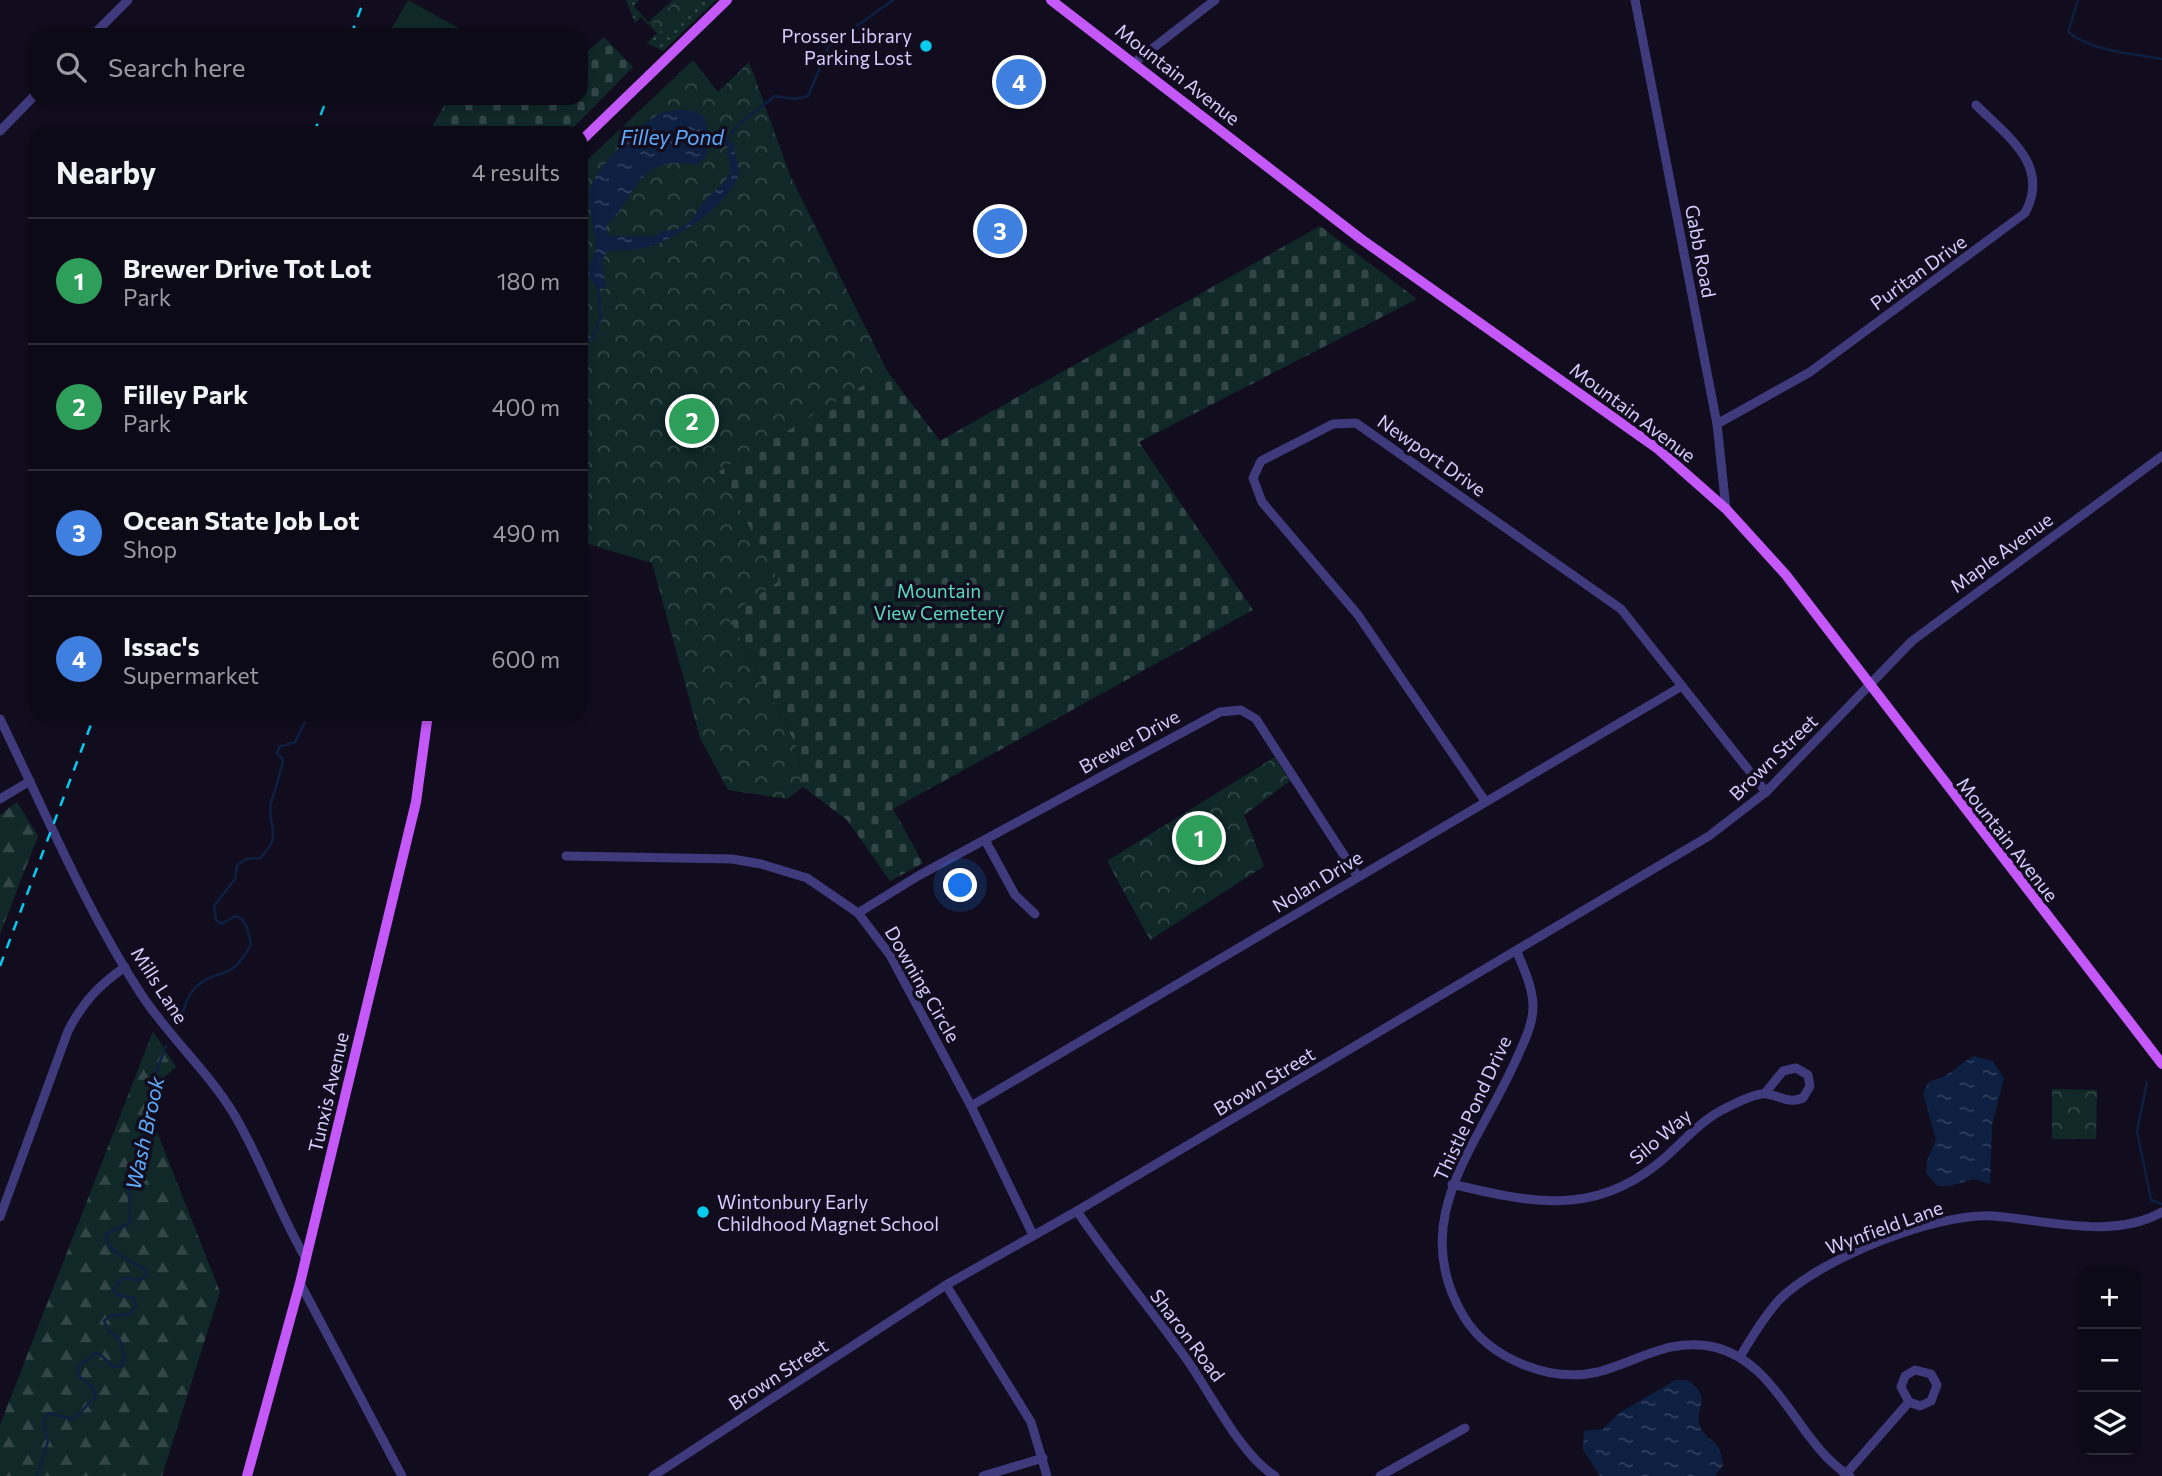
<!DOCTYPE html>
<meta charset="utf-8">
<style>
:root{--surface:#0d0a17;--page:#161320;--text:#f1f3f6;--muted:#9a9aa1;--line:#2d2b36;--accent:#09cbed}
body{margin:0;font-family:Commissioner,sans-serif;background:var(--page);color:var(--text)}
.controls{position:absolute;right:21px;bottom:21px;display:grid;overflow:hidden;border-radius:14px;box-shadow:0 4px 10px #0003}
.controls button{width:63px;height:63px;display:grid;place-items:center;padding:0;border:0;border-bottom:2px solid var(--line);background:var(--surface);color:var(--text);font:35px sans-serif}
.you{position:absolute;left:961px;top:886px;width:24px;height:24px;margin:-18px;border:5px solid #fff;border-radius:50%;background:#1a73e8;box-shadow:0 0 0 10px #1a73e833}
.badge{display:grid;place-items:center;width:46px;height:46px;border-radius:50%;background:var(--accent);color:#fff;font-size:23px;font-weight:700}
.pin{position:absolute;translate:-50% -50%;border:4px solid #fff;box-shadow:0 2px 7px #0006}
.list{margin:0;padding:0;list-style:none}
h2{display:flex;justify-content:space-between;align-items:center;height:91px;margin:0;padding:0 28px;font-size:30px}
h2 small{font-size:23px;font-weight:400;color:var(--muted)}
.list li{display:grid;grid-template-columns:46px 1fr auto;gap:21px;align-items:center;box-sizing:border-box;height:126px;padding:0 28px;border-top:2px solid var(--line)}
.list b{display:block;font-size:26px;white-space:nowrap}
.list p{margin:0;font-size:23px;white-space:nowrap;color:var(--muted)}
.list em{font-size:23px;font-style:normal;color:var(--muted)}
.icon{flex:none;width:38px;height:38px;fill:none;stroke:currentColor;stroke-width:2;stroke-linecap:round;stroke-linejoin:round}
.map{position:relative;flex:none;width:2162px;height:1476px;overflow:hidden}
.search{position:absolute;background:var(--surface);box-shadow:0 4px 10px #0003;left:28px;top:28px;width:560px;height:77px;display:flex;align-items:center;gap:18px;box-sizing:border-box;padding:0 24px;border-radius:21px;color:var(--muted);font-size:26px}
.panel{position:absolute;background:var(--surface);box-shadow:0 4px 10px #0003;left:28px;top:126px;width:560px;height:595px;border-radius:21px}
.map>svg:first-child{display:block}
.grass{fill:url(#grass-dots)}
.forest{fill:url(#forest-firs)}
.cemetery{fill:url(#cemetery-stones)}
.park{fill:url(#park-crowns)}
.garden{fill:#102828}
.water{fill:url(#water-ripples);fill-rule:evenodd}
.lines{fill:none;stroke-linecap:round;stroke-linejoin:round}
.stream{stroke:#0e2042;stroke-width:2.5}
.minor{stroke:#3f3a7c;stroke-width:9}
.major{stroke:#c458f9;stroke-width:10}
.rail{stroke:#09cbed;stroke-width:2.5;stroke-dasharray:10 9;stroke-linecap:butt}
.poi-dot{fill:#09cbed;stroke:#110d1f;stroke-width:2.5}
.labels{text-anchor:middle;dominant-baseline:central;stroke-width:7;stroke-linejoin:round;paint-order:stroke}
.poi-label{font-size:19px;fill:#d4cdfd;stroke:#110d1f;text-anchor:end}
.street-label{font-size:19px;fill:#d4cdfd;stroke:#110d1f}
.park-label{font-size:19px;fill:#5cdac0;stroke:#110d1f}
.water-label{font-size:21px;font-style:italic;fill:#5faaf9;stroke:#110d1f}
</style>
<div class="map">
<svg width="2162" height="1476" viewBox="0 0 2162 1476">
<defs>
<pattern id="grass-dots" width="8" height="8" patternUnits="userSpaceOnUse" patternTransform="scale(1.75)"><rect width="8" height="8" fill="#102828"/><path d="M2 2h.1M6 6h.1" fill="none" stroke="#324648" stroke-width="1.8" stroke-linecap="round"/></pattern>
<pattern id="forest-firs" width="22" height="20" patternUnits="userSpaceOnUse" patternTransform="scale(1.75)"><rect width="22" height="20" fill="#102828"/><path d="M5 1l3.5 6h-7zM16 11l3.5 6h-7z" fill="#324648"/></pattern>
<pattern id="cemetery-stones" width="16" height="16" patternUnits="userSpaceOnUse" patternTransform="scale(1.75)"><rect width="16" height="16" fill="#102828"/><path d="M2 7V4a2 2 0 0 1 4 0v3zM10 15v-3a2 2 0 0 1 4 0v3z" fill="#324648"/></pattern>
<pattern id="park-crowns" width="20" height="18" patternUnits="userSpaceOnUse" patternTransform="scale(1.75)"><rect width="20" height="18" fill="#102828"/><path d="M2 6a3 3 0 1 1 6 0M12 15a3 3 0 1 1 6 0" fill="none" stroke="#324648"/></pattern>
<pattern id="water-ripples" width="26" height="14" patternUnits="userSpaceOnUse" patternTransform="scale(1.75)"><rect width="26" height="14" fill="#0e2042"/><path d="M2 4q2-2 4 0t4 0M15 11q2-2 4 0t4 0" fill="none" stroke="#303f5e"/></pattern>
</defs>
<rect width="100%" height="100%" fill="#110d1f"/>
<!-- grass -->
<path class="grass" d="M626 0H639L634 6 648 22 673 0H716L663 51 647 43 657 33 641 17 635 23Z"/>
<!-- forest -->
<g class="forest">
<path d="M17 802 38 836 0 934V815Z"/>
<path d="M153 1031 176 1067 161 1080 154 1124 220 1292 162 1476H0V1425Z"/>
</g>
<!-- cemetery -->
<g class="cemetery">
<path d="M604 37 633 67 568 133H428L449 98H581V57Z"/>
<path d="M1320 226 1417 299 1139 442 1253 610 893 809 923 863 890 881 847 820 803 787 796 745 728 616 719 471 887 371 940 441Z"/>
</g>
<!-- park -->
<g class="park">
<path d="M678 0H692L697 6 665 35 652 23Z"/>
<path d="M693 60 718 92 749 62 790 175 887 371 719 471 779 581 728 616 796 745 803 787 787 799 728 790 700 738 652 563 581 542V166Z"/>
<path d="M1275 757 1290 781 1244 815 1264 866 1150 940 1107 861Z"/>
<path d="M2052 1089 2097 1090 2096 1139H2052Z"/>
</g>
<!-- garden -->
<path class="garden" d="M408 0 466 32 464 35H388Z"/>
<!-- water -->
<g class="water">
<path d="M680 110 695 111 705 118 709 139 721 138 734 144C733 154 741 164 738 176 730 204 672 243 644 248 632 251 618 249 606 252L602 264 606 289 597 288C582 270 592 267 595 249 597 236 587 208 590 190 594 169 640 124 659 114 665 111 673 111 680 110ZM709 144 727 145C727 154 732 165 730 172 726 184 716 189 708 197 692 215 693 231 661 231L656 236H608L606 226C642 190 635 156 698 164L705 158Z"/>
<path d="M1973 1056 1993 1061 2004 1078 1992 1125 1990 1184 1973 1179 1950 1186H1938L1926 1173 1927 1161 1936 1139 1923 1093 1929 1082 1947 1075Z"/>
<path d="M1676 1380H1687C1716 1399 1691 1411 1701 1429 1711 1446 1719 1435 1723 1465L1715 1476H1600L1583 1450 1584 1431 1603 1429 1619 1413Z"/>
</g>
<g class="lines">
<!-- stream -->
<g class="stream">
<path d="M2078 0 2068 32C2094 52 2130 53 2162 59"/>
<path d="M727 140 739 124 775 96 795 99 808 96 829 46 893 0"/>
<path d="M581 342 592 339 601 318 598 285"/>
<path d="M176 1027C185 1015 184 998 196 987 220 965 230 985 251 944 248 933 248 919 235 916L221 924 216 920 214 906 235 879 237 865 246 859 260 858C285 834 266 826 271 803 275 788 280 777 283 760L277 753 279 747 295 742 309 714"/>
<path d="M2147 1082 2137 1131 2151 1200 2162 1204"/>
<path d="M37 1476 48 1441 43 1422 49 1413 72 1419C81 1415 87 1403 96 1397L93 1388 79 1376V1366L96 1353 101 1355 113 1367 121 1366 125 1358 120 1340 108 1330 104 1321 110 1316 129 1314 136 1306 134 1298 117 1295 113 1290 122 1278 139 1280 146 1276 145 1270C131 1259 106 1254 106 1234L130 1223 129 1187 139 1156 153 1080 166 1046"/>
</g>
<!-- minor -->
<g class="minor">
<path d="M1635 0 1717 424 1726 509"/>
<path d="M93 35 128 0"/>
<path d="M1135 62 1215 0"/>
<path d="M0 131 35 95"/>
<path d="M1717 424 1810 372 2025 213C2051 165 2007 136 1976 105"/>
<path d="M0 719C45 811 85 908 141 994 169 1037 209 1072 235 1116 262 1162 279 1213 306 1259"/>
<path d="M0 799 30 781"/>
<path d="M1485 801 1358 615 1262 502 1253 478 1261 461 1333 424 1356 423 1621 609 1766 792"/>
<path d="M985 840 1015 895 1035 914"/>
<path d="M566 856 732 859 761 864 807 878 858 913 890 955 971 1106 1033 1235"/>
<path d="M858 913 918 876 1220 712 1241 710 1256 719 1358 877"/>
<path d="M1517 952C1524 969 1533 988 1533 1007 1533 1026 1522 1046 1515 1062 1477 1147 1406 1221 1464 1317 1490 1359 1550 1383 1598 1372 1639 1361 1670 1337 1714 1347 1780 1363 1797 1444 1850 1476"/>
<path d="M971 1106 1682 686"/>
<path d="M1452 1184C1527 1202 1591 1217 1656 1165 1679 1147 1696 1124 1722 1110 1732 1105 1756 1092 1767 1094 1780 1096 1789 1104 1803 1098L1810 1086 1808 1075 1796 1068 1783 1071 1765 1093"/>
<path d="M1077 1211C1111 1262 1150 1307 1185 1357 1209 1390 1241 1456 1275 1476"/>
<path d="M0 1217 68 1031C83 1002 98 986 125 967"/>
<path d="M300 1283 402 1476"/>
<path d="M946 1285 1031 1422 1047 1476"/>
<path d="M1740 1357C1751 1338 1764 1317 1779 1300 1819 1259 1937 1212 1994 1216 2046 1220 2113 1240 2162 1212"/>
<path d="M653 1476 946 1285 1077 1211 1709 836 1766 792 1912 641 2162 456"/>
<path d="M983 1476 1043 1458"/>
<path d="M1380 1476 1465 1428"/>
<path d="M1844 1476 1909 1402 1920 1406 1931 1401 1937 1385 1931 1374 1915 1370 1905 1376 1901 1387 1909 1402"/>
</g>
<!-- major -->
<g class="major">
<path d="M1051 0 1361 239 1658 449 1726 509 1786 575 2162 1064"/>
<path d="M581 141 727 0"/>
<path d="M247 1476 300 1283 416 802 428 714"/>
</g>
<!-- rail -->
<g class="rail">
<path d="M351 35 364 0"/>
<path d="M314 133 327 98"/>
<path d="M0 966 95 714"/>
</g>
</g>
<!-- markers -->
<g class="poi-dot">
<circle cx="926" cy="46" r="7"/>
<circle cx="703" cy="1212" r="7"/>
</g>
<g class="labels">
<!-- poi labels -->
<g class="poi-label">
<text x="912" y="35">Prosser Library<tspan x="912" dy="22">Parking Lost</tspan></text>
<text x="717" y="1201" text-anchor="start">Wintonbury Early<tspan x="717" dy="22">Childhood Magnet School</tspan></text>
</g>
<!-- street labels -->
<g class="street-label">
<text transform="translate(1178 74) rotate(38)">Mountain Avenue</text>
<text transform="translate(1701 251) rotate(79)">Gabb Road</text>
<text transform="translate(1918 272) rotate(-36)">Puritan Drive</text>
<text transform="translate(1633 412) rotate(37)">Mountain Avenue</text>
<text transform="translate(1432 455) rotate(35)">Newport Drive</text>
<text transform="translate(2001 552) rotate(-36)">Maple Avenue</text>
<text transform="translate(1129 741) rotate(-29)">Brewer Drive</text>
<text transform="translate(1773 757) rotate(-44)">Brown Street</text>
<text transform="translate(2008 839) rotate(52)">Mountain Avenue</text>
<text transform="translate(1317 881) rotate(-31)">Nolan Drive</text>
<text transform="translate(923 984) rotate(60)">Downing Circle</text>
<text transform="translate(160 985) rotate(57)">Mills Lane</text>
<text transform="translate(1264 1081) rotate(-31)">Brown Street</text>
<text transform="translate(328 1092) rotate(-77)">Tunxis Avenue</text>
<text transform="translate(1472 1108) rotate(-65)">Thistle Pond Drive</text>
<text transform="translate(1660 1136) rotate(-40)">Silo Way</text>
<text transform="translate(1884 1227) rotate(-20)">Wynfield Lane</text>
<text transform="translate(1188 1335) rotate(53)">Sharon Road</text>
<text transform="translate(778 1374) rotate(-33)">Brown Street</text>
</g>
<!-- park labels -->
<g class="park-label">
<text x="939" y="590">Mountain<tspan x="939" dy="22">View Cemetery</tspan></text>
</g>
<!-- water labels -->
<g class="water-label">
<text x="672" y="136">Filley Pond</text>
<text transform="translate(144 1133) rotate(-78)">Wash Brook</text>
</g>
</g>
</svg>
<div class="controls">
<button>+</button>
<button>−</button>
<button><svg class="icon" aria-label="layers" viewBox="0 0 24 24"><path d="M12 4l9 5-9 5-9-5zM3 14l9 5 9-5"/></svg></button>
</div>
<div class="you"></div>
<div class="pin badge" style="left:1199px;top:838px;background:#2e9e5b">1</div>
<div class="pin badge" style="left:692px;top:421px;background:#2e9e5b">2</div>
<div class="pin badge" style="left:1000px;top:231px;background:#3f7fe0">3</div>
<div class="pin badge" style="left:1019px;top:82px;background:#3f7fe0">4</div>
<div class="search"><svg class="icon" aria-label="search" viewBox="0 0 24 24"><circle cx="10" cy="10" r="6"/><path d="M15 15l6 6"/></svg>Search here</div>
<section class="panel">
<h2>Nearby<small>4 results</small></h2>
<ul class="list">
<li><span class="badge" style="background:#2e9e5b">1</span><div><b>Brewer Drive Tot Lot</b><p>Park</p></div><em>180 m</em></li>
<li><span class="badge" style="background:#2e9e5b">2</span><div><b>Filley Park</b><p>Park</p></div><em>400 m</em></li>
<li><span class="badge" style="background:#3f7fe0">3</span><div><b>Ocean State Job Lot</b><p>Shop</p></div><em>490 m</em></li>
<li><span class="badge" style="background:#3f7fe0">4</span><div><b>Issac's</b><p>Supermarket</p></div><em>600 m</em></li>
</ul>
</section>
</div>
